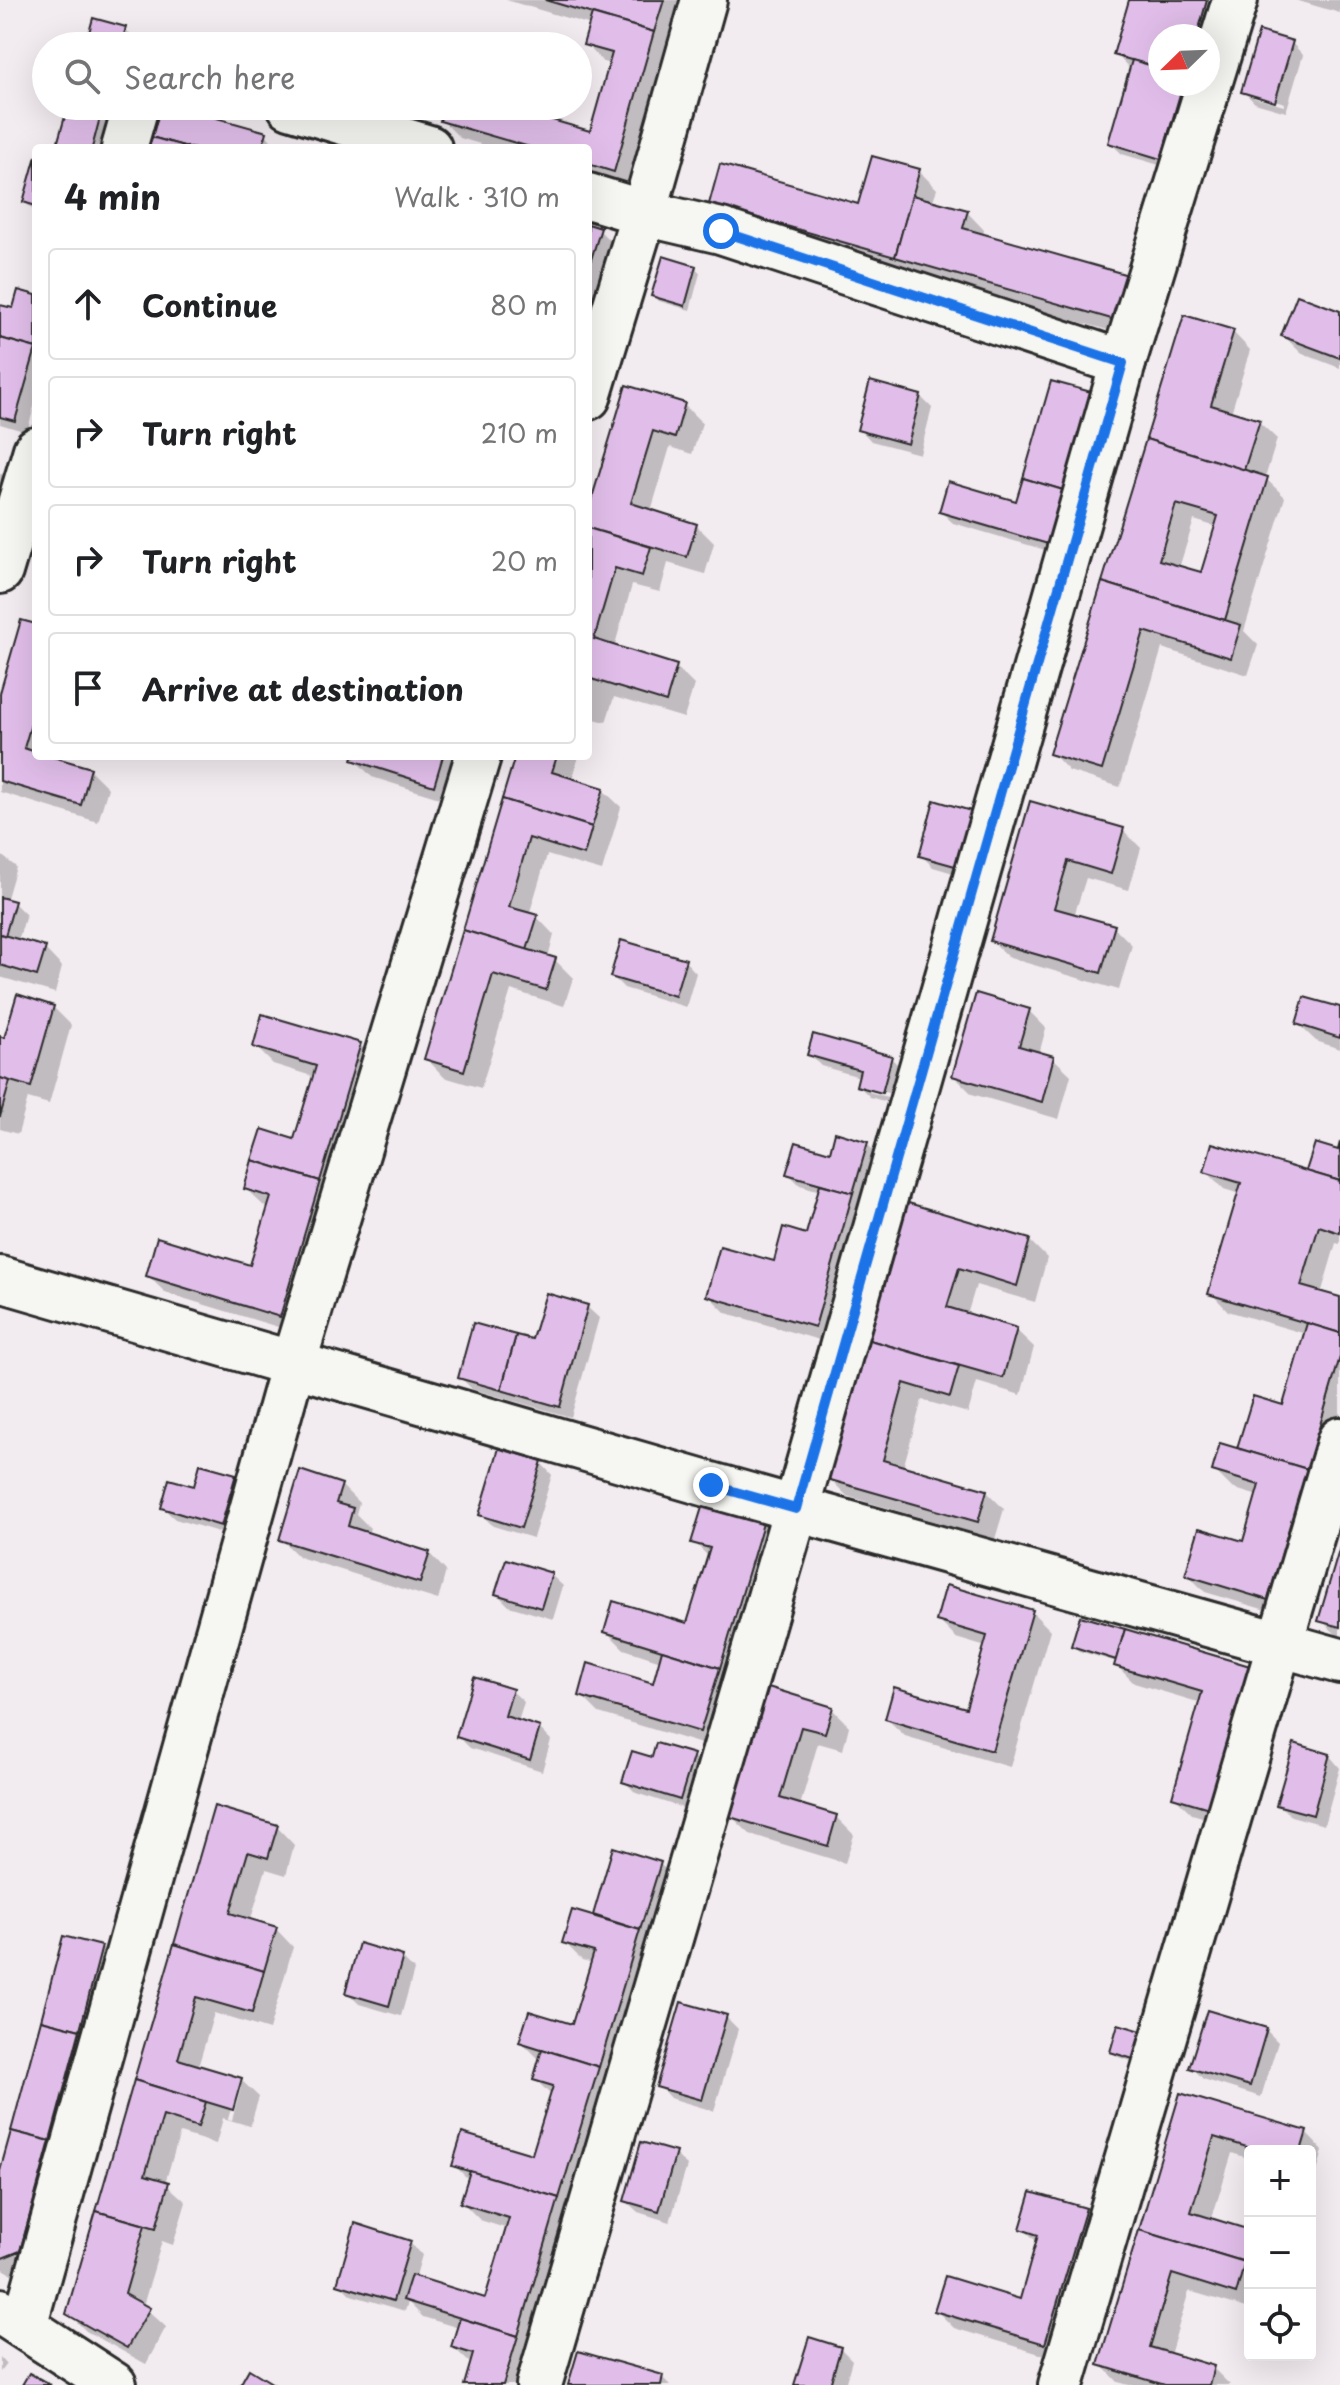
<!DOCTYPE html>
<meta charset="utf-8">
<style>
:root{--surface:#fff;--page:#f6f6f6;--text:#202124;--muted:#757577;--line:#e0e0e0}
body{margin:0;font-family:"Playpen Sans",sans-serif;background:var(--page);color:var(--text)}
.controls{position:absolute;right:24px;bottom:24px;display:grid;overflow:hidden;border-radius:8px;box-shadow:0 8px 32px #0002}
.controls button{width:72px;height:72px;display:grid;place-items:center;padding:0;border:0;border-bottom:2px solid var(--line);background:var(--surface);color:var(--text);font:40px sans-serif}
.compass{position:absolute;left:1148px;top:24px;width:72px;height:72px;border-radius:50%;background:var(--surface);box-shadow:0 8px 32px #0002;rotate:247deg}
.stop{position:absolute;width:24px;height:24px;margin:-18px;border:6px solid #1a73e8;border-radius:50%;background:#fff}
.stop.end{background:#1a73e8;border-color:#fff;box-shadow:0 2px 8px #0008}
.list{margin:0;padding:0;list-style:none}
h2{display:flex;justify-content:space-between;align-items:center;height:104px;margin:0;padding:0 32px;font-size:34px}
h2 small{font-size:26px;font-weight:400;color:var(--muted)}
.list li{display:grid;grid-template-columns:52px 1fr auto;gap:24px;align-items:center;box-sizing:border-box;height:112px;margin:0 16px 16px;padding:0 16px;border:2px solid var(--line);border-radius:8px}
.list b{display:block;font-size:30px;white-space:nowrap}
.list em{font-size:26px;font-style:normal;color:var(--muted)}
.icon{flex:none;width:44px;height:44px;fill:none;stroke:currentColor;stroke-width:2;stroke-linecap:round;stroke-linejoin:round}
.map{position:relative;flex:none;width:1340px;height:2385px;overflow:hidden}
.search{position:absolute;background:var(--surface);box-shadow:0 8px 32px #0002;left:32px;top:32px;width:560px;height:88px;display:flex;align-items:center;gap:20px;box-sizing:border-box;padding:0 28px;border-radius:44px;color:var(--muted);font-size:30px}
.panel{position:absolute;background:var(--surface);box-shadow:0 8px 32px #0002;left:32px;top:144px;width:560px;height:616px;border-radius:8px}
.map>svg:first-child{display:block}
.shadow{fill:#0003;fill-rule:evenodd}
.building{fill:#e1beea;stroke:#2b2b2b;stroke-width:2;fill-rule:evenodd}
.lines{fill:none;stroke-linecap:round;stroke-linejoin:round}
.minor-casing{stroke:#2b2b2b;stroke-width:50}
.minor{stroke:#f6f6f2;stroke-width:44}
.route{stroke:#1a73e8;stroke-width:10}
</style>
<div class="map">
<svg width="1340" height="2385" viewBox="0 0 1340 2385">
<rect width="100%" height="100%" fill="#f2ebf0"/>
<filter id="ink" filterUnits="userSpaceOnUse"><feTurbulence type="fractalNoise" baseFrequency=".0125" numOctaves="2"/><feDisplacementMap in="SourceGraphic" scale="16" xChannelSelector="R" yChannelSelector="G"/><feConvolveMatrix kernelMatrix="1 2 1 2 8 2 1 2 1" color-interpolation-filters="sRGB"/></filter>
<g filter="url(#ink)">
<!-- shadow -->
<g class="shadow">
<path d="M506 0H686L632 188 588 175V148H494L460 138 442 120 446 106H497L591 134 611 64 603 62 586 44 591 25Z"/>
<path d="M1132 0H1230L1208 36H1160V84H1205L1173 169 1122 154 1110 142 1131 70 1116 54Z"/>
<path d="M1295 0H1340V13Z"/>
<path d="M125 29 137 41 136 46H65L88 42Z"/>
<path d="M1292 43 1303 55 1286 112 1255 103 1243 91ZM1254 94 1285 103 1284 106 1254 98Z"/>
<path d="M70 106H118L106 148H58Z"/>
<path d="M162 106 266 134 277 148H150Z"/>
<path d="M36 164V213L25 202Z"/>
<path d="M919 171 937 189 932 203 967 212 984 230 983 236 1127 277 1132 337 729 221 711 204 860 206Z"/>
<path d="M588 226 599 230 617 248 588 344Z"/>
<path d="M695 267 700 273 690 310 659 301 654 295Z"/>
<path d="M36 297V400L27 432 0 424V307L14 311Z"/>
<path d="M1340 313V368L1301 353 1283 335Z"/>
<path d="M1185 318 1233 332 1250 350 1231 413 1259 422 1277 439 1265 478 1285 497 1244 631 1258 645 1248 675 1162 648 1120 787 1069 771 1052 753ZM1194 520 1217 527 1202 575 1179 568Z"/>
<path d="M627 388 684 405 702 423 692 454 670 447 651 511 696 525 714 543 705 574 668 563 660 592 632 585 614 648 676 667 694 685 684 718 614 697 606 722 590 718 588 726V519Z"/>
<path d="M1090 394 1101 406 1059 554 953 523 941 512 1018 504Z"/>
<path d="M920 396 932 408 920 454 871 441 860 429Z"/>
<path d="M0 473 12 485 0 529Z"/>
<path d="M36 626V756H44L90 770 108 788 98 822 0 792V701Z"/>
<path d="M355 756H466L452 802 372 777 354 759Z"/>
<path d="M517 756H579L572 780 603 790 621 807 602 871 547 855 529 915 537 917 554 935 548 958 555 960 573 978 564 1006 511 990 481 1088 444 1077 427 1059Z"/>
<path d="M1031 803 1123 830 1141 848 1129 890 1086 878 1074 916 1114 927 1132 945 1119 990 1010 958 992 941Z"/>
<path d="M970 813 981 825 967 877 933 867 921 855Z"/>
<path d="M0 854 16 867 6 901 14 903 26 915 18 941 45 949 62 967 55 993 0 977Z"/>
<path d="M685 961 696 973 686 1007 624 988 612 976Z"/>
<path d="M53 1007 71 1025 49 1104 28 1098 18 1134 0 1129V1039L5 1040Z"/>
<path d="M1340 1009V1049L1316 1041 1298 1024Z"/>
<path d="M1028 1010 1046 1028 1039 1054 1053 1058 1071 1075 1059 1119 972 1094 954 1076Z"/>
<path d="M360 1045 378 1063 298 1333 166 1293 148 1276 252 1268 269 1208 264 1206 246 1189 296 1142 315 1077 273 1064 255 1046Z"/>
<path d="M809 1054 891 1058 903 1070 893 1104 870 1097 858 1085 860 1077 821 1066ZM869 1088 892 1094 891 1098 869 1092Z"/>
<path d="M867 1144 879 1156 833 1344 726 1313 708 1295 775 1264 808 1236 820 1191 800 1185 789 1174 831 1154Z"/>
<path d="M1340 1149V1244L1336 1243 1321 1294 1340 1300V1434L1286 1616 1205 1592 1187 1574 1244 1543 1258 1496 1232 1488 1214 1470 1239 1450 1255 1399 1285 1408 1306 1334 1228 1311 1211 1293 1240 1194 1224 1189 1206 1171 1308 1174 1339 1152Z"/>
<path d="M906 1205 1029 1240 1047 1258 1035 1302 976 1285 967 1315 1016 1330 1034 1347 1021 1395 977 1382 968 1413 922 1400 903 1468 986 1491 1004 1509 995 1539 847 1496 829 1478Z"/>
<path d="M587 1307 599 1318 571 1417 472 1389 460 1377 534 1342Z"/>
<path d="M541 1463 552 1475 533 1538 493 1526 481 1514Z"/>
<path d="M235 1476 247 1488 232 1536 175 1519 163 1508 195 1488Z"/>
<path d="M341 1485 359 1503 356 1514 370 1528 368 1534 429 1553 446 1571 438 1600 299 1557 281 1539Z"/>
<path d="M763 1522 781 1539 718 1749 599 1713 581 1695 654 1685 661 1661 624 1649 606 1631 688 1626 709 1557 694 1542Z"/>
<path d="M1340 1554V1638L1321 1620Z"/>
<path d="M551 1575 563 1586 553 1619 509 1606 497 1594Z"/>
<path d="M1032 1612 1050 1630 1010 1767 905 1736 887 1719 967 1710 986 1647 956 1638 938 1620Z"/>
<path d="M1073 1646 1249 1668 1267 1686 1227 1824 1192 1814 1174 1796 1201 1703 1134 1683 1116 1665 1117 1662 1079 1651Z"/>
<path d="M769 1690 832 1709 849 1726 843 1750 818 1743 800 1806 836 1817 854 1835 845 1863 750 1834 732 1817Z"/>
<path d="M512 1691 524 1702 518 1722 539 1728 551 1740 542 1771 470 1748 458 1736Z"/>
<path d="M1329 1755 1340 1768 1324 1825 1291 1816 1279 1804Z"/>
<path d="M693 1756 704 1768 692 1811 636 1793 624 1781Z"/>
<path d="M216 1809 277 1827 294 1845 286 1875 266 1869 250 1922 276 1929 293 1947 269 2030 214 2013 198 2067 241 2080 259 2097 250 2126 223 2118 216 2144 180 2133 165 2183 186 2202 173 2245 162 2241 143 2306 166 2327 146 2364 86 2331 68 2313ZM237 2088H241L232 2120 228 2119Z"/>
<path d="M660 1864 672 1876 526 2385H466L472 2365 453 2347 459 2328 423 2317 408 2302 405 2311 351 2295 339 2283 410 2243 422 2255 415 2279 486 2300 508 2229 480 2220 463 2203 470 2181 454 2165 533 2157 552 2096 535 2079 540 2060 522 2042 574 2027 593 1963 582 1960 564 1942 601 1920 595 1915Z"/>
<path d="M101 1948 113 1960 17 2277 0 2267V2178Z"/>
<path d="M402 1958 414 1970 401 2016 359 2004 347 1992Z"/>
<path d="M726 2017 738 2029 714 2111 670 2098 659 2086Z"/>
<path d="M1266 2030 1278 2042 1261 2097 1203 2079 1192 2067Z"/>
<path d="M1152 2040 1145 2065 1118 2057 1112 2051Z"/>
<path d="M1181 2095 1306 2133 1323 2151 1315 2179 1310 2178V2151H1250V2159L1232 2153 1211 2221 1250 2233V2309L1189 2291 1170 2355 1213 2368 1230 2385H1129L1118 2382 1101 2364Z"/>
<path d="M675 2154 687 2166 670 2222 638 2212 626 2201Z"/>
<path d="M1085 2210 1103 2228 1063 2361 954 2328 936 2310 1021 2301 1038 2243 1023 2228Z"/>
<path d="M840 2348 852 2360 845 2385H796Z"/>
<path d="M0 2357 6 2364 0 2372Z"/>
<path d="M662 2377 670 2385H570Z"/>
</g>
<!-- building -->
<g class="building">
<path d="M545 0H664L654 32Z"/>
<path d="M1129 0H1207L1197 36H1160V68L1113 55Z"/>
<path d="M592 14 654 32 614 172 588 164V148H533L440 121 444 106H504L590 131 612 53 583 45Z"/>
<path d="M93 18 126 27 121 46H63L67 34 87 40Z"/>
<path d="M1259 31 1293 41 1275 102 1241 92Z"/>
<path d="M1132 60 1160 68V84H1183L1161 159 1108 143Z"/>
<path d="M68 106H103L92 148H56Z"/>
<path d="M160 106H174L267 132 262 148H191L151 137Z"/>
<path d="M151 137 191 148H148Z"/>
<path d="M36 156V206L23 202Z"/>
<path d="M872 156 920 169 895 257 709 204 720 164 858 204Z"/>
<path d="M912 195 968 210 963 228 1128 275 1115 320 895 257Z"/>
<path d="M588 224 601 228 588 269Z"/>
<path d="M663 256 696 266 685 306 651 296Z"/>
<path d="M18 290 36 295V348L0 338V305L13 308Z"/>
<path d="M1297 295 1340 311V358L1281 336Z"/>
<path d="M1184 315 1234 330 1211 405 1260 420 1244 470 1146 439Z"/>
<path d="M0 338 36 348 15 421 0 417Z"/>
<path d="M870 381 921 395 908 444 857 430Z"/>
<path d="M1051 381 1091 392 1063 490 1023 478Z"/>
<path d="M626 385 685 403 675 438 653 431 631 503 697 524 687 557 588 528V511Z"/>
<path d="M1146 439 1268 477 1225 620 1102 582ZM1176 504 1218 516 1201 572 1159 560Z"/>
<path d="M1023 478 1063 490 1048 544 939 512 948 481 1016 501Z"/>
<path d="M588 528 651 547 642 576 615 568 594 639 677 665 666 702 588 678Z"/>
<path d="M1102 582 1241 625 1231 658 1144 631 1102 770 1049 754Z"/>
<path d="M21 620 36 624V707L24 748 36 752V756H50L91 768 81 805 0 781V693Z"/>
<path d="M353 756H443L434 786 352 760Z"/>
<path d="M515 756H557L552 772 604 788 592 827 502 799Z"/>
<path d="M502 799 592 827 584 855 529 838 509 907 538 915 527 950 463 930Z"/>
<path d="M934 800 971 811 955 866 919 856Z"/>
<path d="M1030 801 1124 828 1111 874 1068 861 1054 908 1115 925 1101 973 990 941Z"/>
<path d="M0 897 15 901 5 936 0 934Z"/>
<path d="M463 930 556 958 546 990 493 974 464 1071 424 1059Z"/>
<path d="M0 934 46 947 37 976 0 965Z"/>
<path d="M621 940 686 959 675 996 610 977Z"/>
<path d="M976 993 1030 1009 1019 1046 1054 1056 1042 1102 952 1076Z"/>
<path d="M17 994 54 1006 31 1087 0 1078V1036L4 1038Z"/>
<path d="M1304 997 1340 1007V1038L1296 1024Z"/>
<path d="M262 1014 361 1043 320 1181 252 1160 262 1129 294 1139 316 1066 253 1047Z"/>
<path d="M813 1034 892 1056 882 1093 856 1086 860 1070 807 1055Z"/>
<path d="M0 1078 10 1081 0 1117Z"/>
<path d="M835 1132 868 1142 853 1193 786 1174 796 1142 830 1152Z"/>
<path d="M1340 1142V1181L1306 1171 1315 1143 1338 1150Z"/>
<path d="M1212 1143 1340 1181V1233L1319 1226 1301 1286 1340 1297V1333L1208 1294 1241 1183 1204 1172Z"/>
<path d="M252 1160 320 1181 280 1317 146 1276 157 1237 250 1265 271 1197 244 1189Z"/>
<path d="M820 1184 853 1193 815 1327 706 1296 720 1246 774 1261 783 1227 806 1234Z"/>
<path d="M905 1202 1030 1239 1017 1286 959 1268 947 1307 1017 1328 1003 1378 866 1339Z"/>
<path d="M546 1293 588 1305 560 1407 501 1390 516 1335 532 1339Z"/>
<path d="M473 1323 516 1335 501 1390 458 1378Z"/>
<path d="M1307 1323 1340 1333V1357L1307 1469 1237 1448 1253 1396 1283 1405Z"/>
<path d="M866 1339 959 1366 950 1397 904 1383 883 1460 987 1490 978 1522 827 1479Z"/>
<path d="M1220 1443 1307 1469 1268 1600 1185 1575 1199 1528 1243 1541 1259 1485 1212 1471Z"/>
<path d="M499 1448 542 1461 521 1528 479 1515Z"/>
<path d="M200 1464 236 1474 221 1526 161 1508 169 1479 194 1486Z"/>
<path d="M300 1470 342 1484 336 1503 353 1508 348 1526 430 1552 420 1583 279 1540Z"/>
<path d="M704 1501 764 1520 720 1668 604 1632 613 1601 687 1623 710 1548 691 1543Z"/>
<path d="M1340 1547V1627L1318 1621Z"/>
<path d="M506 1559 552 1573 541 1608 495 1594Z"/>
<path d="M946 1585 1033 1610 992 1751 885 1719 894 1687 966 1708 987 1636 936 1621Z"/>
<path d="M1080 1616 1125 1629 1116 1660 1071 1646Z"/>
<path d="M1125 1629 1250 1666 1209 1808 1172 1797 1202 1692 1114 1666Z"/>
<path d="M662 1650 720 1668 700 1732 579 1696 588 1663 653 1683Z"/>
<path d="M474 1677 513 1689 505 1716 540 1727 530 1760 456 1737Z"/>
<path d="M768 1687 833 1707 825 1733 801 1727 780 1798 837 1815 828 1846 730 1817Z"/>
<path d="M656 1743 694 1754 680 1800 622 1782 632 1751 652 1757Z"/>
<path d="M1294 1743 1330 1754 1313 1815 1276 1805Z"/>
<path d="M214 1806 278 1825 268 1858 248 1852 230 1913 277 1927 264 1971 174 1944Z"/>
<path d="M613 1847 661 1862 640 1930 593 1915Z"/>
<path d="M572 1910 640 1930 599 2067 519 2042 529 2011 572 2024 594 1952 562 1943Z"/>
<path d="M63 1936 102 1946 80 2030 41 2020Z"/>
<path d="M359 1943 403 1956 389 2006 345 1993Z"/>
<path d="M174 1944 264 1971 252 2013 196 1997 178 2059 242 2078 233 2110 134 2080Z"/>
<path d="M681 2002 727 2015 702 2100 656 2087Z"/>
<path d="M1207 2010 1267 2028 1250 2086 1189 2068Z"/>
<path d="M41 2020 80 2030 50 2141 11 2131Z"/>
<path d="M1118 2024 1148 2033 1140 2061 1110 2052Z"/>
<path d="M542 2049 599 2067 559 2198 452 2166 462 2133 532 2154 553 2086 533 2080Z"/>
<path d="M134 2080 206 2102 198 2127 163 2116 145 2175 169 2182 156 2228 96 2211Z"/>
<path d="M1180 2093 1307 2131 1301 2151H1260L1214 2137 1191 2212 1250 2230V2245L1245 2262 1139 2230Z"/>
<path d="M11 2131 50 2141 20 2251 0 2259V2171Z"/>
<path d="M641 2142 676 2152 659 2211 624 2201Z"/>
<path d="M470 2171 559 2198 518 2336 403 2300 411 2275 485 2298 509 2218 460 2203Z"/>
<path d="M1031 2192 1086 2208 1045 2344 934 2311 945 2276 1020 2299 1038 2235 1020 2229Z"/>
<path d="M96 2211 145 2225 125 2294 150 2308 127 2348 66 2314Z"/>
<path d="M355 2223 411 2241 393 2301 337 2284Z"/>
<path d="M1139 2230 1245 2262 1236 2294 1172 2274 1150 2347 1214 2366 1209 2385H1165L1098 2365Z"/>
<path d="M460 2318 518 2336 503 2385H464L473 2354 451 2347Z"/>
<path d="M809 2337 841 2347 830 2385H794Z"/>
<path d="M578 2351 663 2375 661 2385H568Z"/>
<path d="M249 2369 275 2385H240Z"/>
<path d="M29 2373 51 2385H22Z"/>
</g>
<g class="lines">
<defs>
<g id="minor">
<path d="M290 106 429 148"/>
<path d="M124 148 136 106"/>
<path d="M588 196 644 213 721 231 1123 363"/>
<path d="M588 397 644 213 704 0"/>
<path d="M0 571 36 450"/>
<path d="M0 1279 711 1485 1340 1661"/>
<path d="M0 2311 114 2385"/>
<path d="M24 2326 293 1364 478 756"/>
<path d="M539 2385 796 1509 1123 363 1235 0"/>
<path d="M1061 2385 1340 1440"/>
</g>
</defs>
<!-- minor casing -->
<use href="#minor" class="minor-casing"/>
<!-- minor -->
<use href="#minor" class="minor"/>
</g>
</g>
<g class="lines" filter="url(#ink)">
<!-- route -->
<path class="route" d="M711 1485 796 1509 1123 363 721 231"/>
</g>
</svg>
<div class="controls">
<button>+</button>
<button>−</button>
<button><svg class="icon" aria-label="locate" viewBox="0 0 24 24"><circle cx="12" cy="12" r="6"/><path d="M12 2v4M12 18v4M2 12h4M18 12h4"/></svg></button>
</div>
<svg class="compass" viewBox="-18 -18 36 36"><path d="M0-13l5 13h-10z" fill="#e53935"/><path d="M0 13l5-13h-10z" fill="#757577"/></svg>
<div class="stop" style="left:721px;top:231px"></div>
<div class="stop end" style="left:711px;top:1485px"></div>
<div class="search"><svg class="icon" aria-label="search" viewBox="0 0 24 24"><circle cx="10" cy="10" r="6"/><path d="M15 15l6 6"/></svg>Search here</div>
<section class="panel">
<h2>4 min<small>Walk · 310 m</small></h2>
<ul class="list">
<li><svg class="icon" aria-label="ahead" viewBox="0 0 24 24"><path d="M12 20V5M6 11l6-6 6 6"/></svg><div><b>Continue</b></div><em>80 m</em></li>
<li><svg class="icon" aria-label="right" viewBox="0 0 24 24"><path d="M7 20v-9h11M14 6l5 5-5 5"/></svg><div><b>Turn right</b></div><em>210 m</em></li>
<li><svg class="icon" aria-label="right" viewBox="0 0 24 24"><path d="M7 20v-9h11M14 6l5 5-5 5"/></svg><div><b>Turn right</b></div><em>20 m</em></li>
<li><svg class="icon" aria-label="arrive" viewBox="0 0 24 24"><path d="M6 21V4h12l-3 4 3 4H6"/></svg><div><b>Arrive at destination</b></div></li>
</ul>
</section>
</div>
